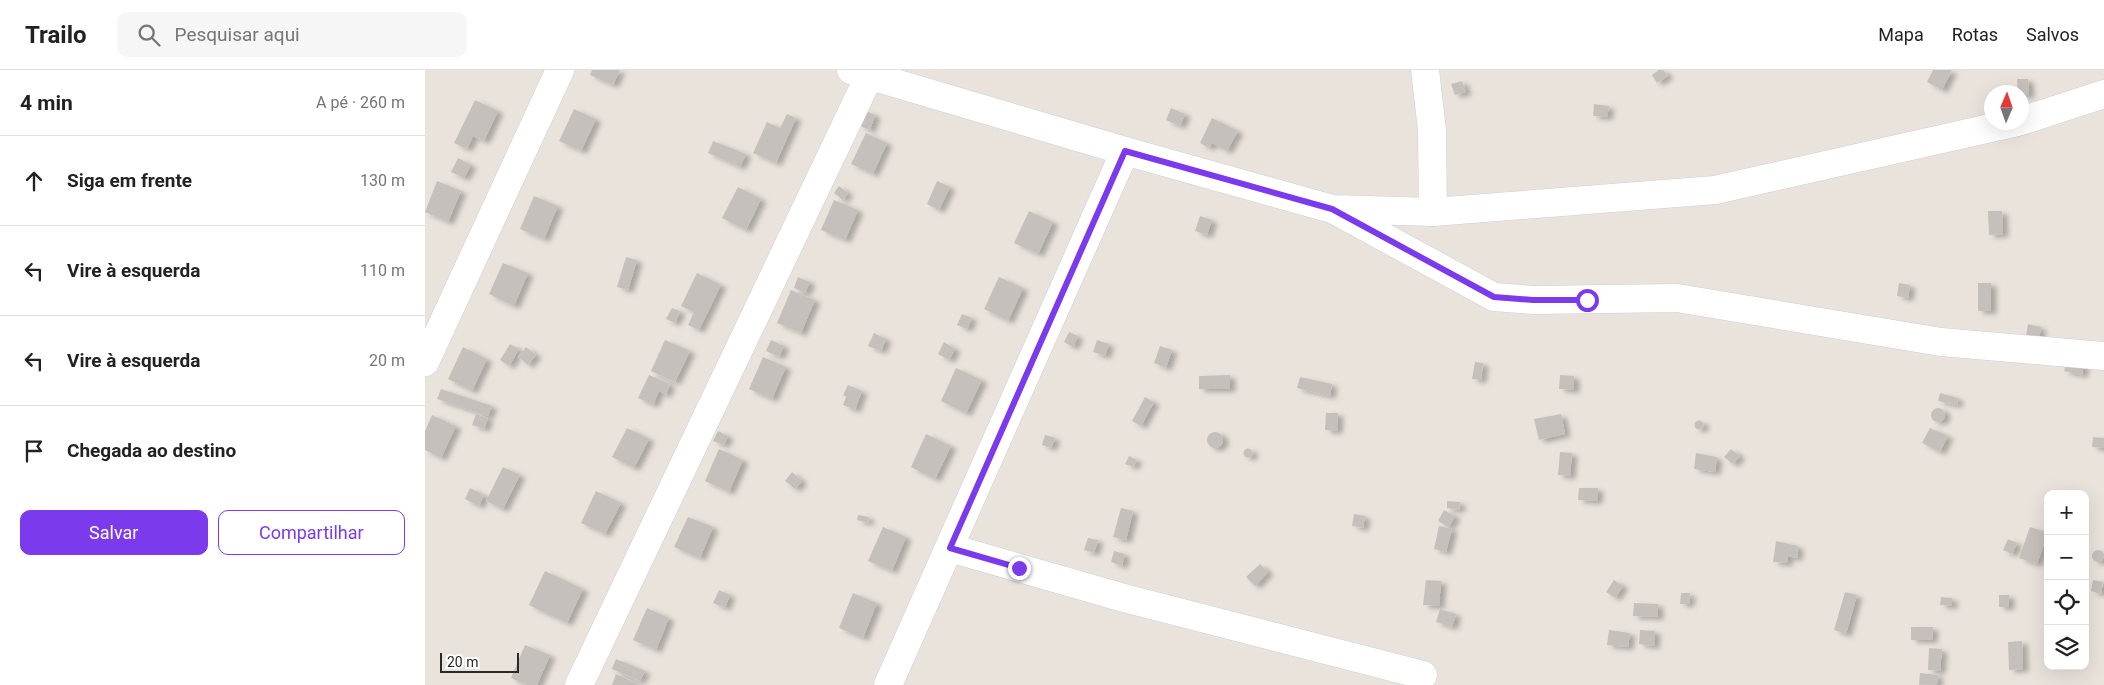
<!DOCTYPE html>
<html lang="pt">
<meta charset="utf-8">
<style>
:root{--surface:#fff;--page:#f6f6f6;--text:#222;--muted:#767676;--line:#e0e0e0;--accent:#7c3aed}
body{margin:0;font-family:Roboto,sans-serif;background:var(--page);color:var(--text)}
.controls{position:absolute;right:15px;bottom:15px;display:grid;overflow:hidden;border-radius:10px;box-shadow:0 5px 20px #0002}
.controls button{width:45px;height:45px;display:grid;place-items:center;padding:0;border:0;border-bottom:1px solid var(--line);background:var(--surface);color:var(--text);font:25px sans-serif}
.compass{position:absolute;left:1559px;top:15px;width:45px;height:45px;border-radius:50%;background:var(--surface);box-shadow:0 5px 20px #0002;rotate:2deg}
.scale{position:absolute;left:15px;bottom:12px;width:79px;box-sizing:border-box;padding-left:5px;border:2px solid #292929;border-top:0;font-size:14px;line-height:18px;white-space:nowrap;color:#292929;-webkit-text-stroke:4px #fff;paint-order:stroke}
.stop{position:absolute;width:15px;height:15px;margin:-11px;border:4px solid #7c3aed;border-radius:50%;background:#fff}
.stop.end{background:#7c3aed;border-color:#fff;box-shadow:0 1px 5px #0008}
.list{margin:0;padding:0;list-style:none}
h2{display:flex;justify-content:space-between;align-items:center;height:65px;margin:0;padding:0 20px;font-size:21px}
h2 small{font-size:16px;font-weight:400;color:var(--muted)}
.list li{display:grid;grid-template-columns:32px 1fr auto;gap:15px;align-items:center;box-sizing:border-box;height:90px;padding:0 20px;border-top:1px solid var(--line)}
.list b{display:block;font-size:19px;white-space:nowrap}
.list em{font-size:16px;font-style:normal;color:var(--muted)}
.actions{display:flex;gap:10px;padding:15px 20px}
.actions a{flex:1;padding:11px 0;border:1px solid var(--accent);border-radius:10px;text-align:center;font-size:18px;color:var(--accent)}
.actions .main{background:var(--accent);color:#fff}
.icon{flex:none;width:28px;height:28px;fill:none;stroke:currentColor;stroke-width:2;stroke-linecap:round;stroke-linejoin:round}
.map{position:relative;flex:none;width:1679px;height:615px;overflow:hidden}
header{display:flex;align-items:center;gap:30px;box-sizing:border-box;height:70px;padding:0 25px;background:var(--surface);border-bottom:1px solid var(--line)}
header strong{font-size:24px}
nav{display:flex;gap:28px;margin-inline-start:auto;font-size:18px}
.search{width:350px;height:45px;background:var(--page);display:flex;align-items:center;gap:12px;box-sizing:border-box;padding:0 18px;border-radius:10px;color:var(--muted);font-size:19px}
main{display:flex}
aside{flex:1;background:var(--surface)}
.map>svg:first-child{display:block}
.building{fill:#c5c0bc;filter:url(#shadow)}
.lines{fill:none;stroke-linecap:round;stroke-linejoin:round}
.minor-casing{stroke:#cbcfd9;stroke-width:29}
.minor{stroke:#fff;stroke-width:28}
.route{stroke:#7c3aed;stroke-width:6}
</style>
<header>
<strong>Trailo</strong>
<div class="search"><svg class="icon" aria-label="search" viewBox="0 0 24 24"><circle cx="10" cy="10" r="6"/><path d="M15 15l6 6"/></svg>Pesquisar aqui</div>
<nav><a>Mapa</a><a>Rotas</a><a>Salvos</a></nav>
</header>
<main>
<aside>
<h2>4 min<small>A pé · 260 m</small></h2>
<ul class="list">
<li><svg class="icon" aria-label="ahead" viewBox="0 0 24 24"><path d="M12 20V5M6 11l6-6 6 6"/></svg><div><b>Siga em frente</b></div><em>130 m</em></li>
<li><svg class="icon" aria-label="left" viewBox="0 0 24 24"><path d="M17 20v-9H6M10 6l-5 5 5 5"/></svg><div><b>Vire à esquerda</b></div><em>110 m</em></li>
<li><svg class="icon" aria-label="left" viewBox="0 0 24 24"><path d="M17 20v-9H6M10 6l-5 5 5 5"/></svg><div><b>Vire à esquerda</b></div><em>20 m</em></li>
<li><svg class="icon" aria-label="arrive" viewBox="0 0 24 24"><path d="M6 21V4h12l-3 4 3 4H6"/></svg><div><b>Chegada ao destino</b></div></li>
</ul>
<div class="actions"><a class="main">Salvar</a><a>Compartilhar</a></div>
</aside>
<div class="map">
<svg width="1679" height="615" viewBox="0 0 1679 615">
<defs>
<filter id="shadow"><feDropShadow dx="5.5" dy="3" stdDeviation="2.5" flood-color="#0004"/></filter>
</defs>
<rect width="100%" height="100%" fill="#eae3dc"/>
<!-- building -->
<g class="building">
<path d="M167 0H195L188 15 165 5Z"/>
<path d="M1234 0H1238L1243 6 1232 13 1227 5Z"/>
<path d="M1508 0H1527L1517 20 1502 12Z"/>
<path d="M1592 9H1603L1604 25H1596V22H1593Z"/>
<path d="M1037 11 1041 22 1030 25 1026 14Z"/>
<path d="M50 30 73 41 59 71 48 66 42 79 29 73Z"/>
<path d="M1169 34 1184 36 1182 47 1168 46Z"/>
<path d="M746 38 760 44 755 56 741 50Z"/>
<path d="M149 39 171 49 156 81 134 71Z"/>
<path d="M441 41 450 45 445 60 435 56Z"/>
<path d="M362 44 371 48 351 93 328 83 342 52 355 58Z"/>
<path d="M787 48 813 61 802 81 787 73 784 78 775 73Z"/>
<path d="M441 63 462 73 448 104 426 94Z"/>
<path d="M288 71 321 84 315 97 283 83Z"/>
<path d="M33 88 46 95 39 108 26 102Z"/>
<path d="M12 111 36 121 23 152 0 142Z"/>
<path d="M512 111 525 117 514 140 502 134Z"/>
<path d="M414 116 423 123 418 130 409 123Z"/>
<path d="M313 117 336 129 321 160 297 148Z"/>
<path d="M109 126 133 136 119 169 95 159Z"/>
<path d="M409 130 433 140 420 170 396 160Z"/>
<path d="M604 141 628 152 613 184 589 173Z"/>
<path d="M1563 141H1577L1578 164 1564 165Z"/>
<path d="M775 146 787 150 782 165 770 161Z"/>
<path d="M201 187 212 190 203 220 192 217Z"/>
<path d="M78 193 103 203 89 236 64 224Z"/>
<path d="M272 203 296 215 274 260 263 255 269 242 256 236Z"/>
<path d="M373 207 385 212 380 223 369 218Z"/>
<path d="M574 207 598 218 583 251 559 239Z"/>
<path d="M1474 213 1485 215 1483 228 1472 226Z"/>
<rect x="1553" y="213" width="13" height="28"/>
<path d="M366 220 390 230 376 263 352 253Z"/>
<path d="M247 238 255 241 250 253 241 249Z"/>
<path d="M537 244 547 248 542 259 532 255Z"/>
<path d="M1603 254 1616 257 1614 269 1601 266Z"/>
<path d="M644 262 653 266 648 277 639 272Z"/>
<path d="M449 263 461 269 456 281 443 276Z"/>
<path d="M240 270 265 281 250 312 226 301Z"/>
<path d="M346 270 359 276 354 287 341 281Z"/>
<path d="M672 270 684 274 680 286 668 282Z"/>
<path d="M519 272 530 279 524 290 513 284Z"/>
<path d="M85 274 94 279 84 296 75 290Z"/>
<path d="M735 276 747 280 741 298 729 293Z"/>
<path d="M38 277 62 289 47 321 23 309Z"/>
<path d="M101 277 111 285 103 295 93 287Z"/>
<path d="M338 287 361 297 347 329 324 319Z"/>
<path d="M1642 290 1659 294 1657 305 1639 301Z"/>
<path d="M1050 292 1058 293 1056 310 1047 309Z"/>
<path d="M531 298 557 310 541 343 516 331Z"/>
<path d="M224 305 245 314 241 325 234 321 228 335 213 328Z"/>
<path d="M805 305V319H774V306Z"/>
<path d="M1135 305 1149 306V320L1134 319Z"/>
<path d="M875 307 907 314 905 326 872 318Z"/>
<path d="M423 315 437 321 430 340 418 335 421 327 418 325Z"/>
<path d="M16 319 67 336 63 346 12 329Z"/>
<path d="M1515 323 1533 328 1532 335 1513 331Z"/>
<path d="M720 327 729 332 716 356 707 351Z"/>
<circle cx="1513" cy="345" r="7"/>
<path d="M901 343H913L912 361 900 360Z"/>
<path d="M51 344 63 348 59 359 47 355Z"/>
<path d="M1136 344 1140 364 1114 370 1109 349Z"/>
<path d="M7 345 31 356 16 388 0 380V361Z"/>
<circle cx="1274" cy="355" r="4.5"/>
<path d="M202 358 224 369 209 398 187 387Z"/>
<path d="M1505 358 1523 366 1515 382 1497 373Z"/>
<path d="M293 361 303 366 299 375 288 371Z"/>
<circle cx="790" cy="370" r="8"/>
<path d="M501 364 526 376 510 409 486 397Z"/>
<path d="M620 365 630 368 626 378 617 375Z"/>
<path d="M1668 367 1679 368V378L1667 377Z"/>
<circle cx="823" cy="383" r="4.5"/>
<path d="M294 379 318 390 304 422 280 411Z"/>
<path d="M1306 379 1315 386 1308 394 1299 387Z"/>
<path d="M1135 382 1147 383 1145 406 1133 405Z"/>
<path d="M1271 383 1292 387 1290 402 1269 399Z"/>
<path d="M704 386 712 390 708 397 700 394Z"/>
<path d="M78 397 95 405 78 439 61 431Z"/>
<path d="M367 402 377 411 370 419 360 411Z"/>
<path d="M45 418 59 425 54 436 40 429Z"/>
<path d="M1154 418H1173L1172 431 1153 430Z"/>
<path d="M171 421 196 433 180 464 156 453Z"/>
<path d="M1022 431 1035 432 1034 440 1022 438Z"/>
<path d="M696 438 708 441 701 470 688 467Z"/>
<path d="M1019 440 1030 446 1024 457 1013 451Z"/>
<path d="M929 444 940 446 938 458 927 456Z"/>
<path d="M433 445 444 447 443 453 432 450Z"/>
<path d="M263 447 288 457 275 488 249 477Z"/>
<path d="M1014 456 1027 459 1021 482 1009 479Z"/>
<path d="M458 457 481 467 467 501 443 491Z"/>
<path d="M1605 457 1623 463 1612 494 1594 488Z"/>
<path d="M663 468 673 470 669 483 659 480Z"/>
<path d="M1583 469 1592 473 1587 484 1578 480Z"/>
<path d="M1351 471 1373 476 1372 488 1363 486 1362 493 1348 492Z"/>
<circle cx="1673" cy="486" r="6"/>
<path d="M689 481 700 484 697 496 686 492Z"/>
<path d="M835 494 843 502 830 516 821 507Z"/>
<path d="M120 501 158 519 142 553 104 535Z"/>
<path d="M1001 510 1016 511 1014 536 998 535Z"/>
<path d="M1189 510 1198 516 1190 528 1181 522Z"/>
<path d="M1668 510 1678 512 1676 524 1666 521Z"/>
<path d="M294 520 305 525 300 538 288 533Z"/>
<path d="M1420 522 1432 525 1421 564 1409 560Z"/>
<path d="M428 523 452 533 438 568 414 558Z"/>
<path d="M1256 523H1265L1264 534H1255Z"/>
<rect x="1574" y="525" width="10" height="12"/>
<path d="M1516 527 1527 528V536L1515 535Z"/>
<path d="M1209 533 1233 534V547L1208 546Z"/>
<path d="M222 538 244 548 231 580 208 570Z"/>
<path d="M1015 539 1031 544 1027 557 1011 552Z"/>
<path d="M1486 557H1508L1507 570H1486Z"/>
<path d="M1184 560 1205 563 1203 577 1182 575Z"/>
<path d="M1215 560 1230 561 1229 576 1214 574Z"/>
<path d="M1597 571 1598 599 1584 600 1583 572Z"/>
<path d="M100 575 125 585 112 615H102L86 608Z"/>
<path d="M1504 578 1517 579 1515 601 1503 600Z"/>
<path d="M191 589 220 601 215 611 187 599Z"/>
<path d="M1495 603 1513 605 1512 614 1494 615Z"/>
<path d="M191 604 216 615H187Z"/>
</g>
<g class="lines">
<defs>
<g id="minor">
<path d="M426 0 700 81 907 139 1008 142 1290 120 1592 52"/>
<path d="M1000 0 1007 60 1008 142"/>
<path d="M1596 51 1679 24"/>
<path d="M913 142 1069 227 1109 230 1252 228 1516 272 1679 286"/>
<path d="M0 292 135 0"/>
<path d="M525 478 699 528 998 605"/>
<path d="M154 615 447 0"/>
<path d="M463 615 700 81"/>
</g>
</defs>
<!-- minor casing -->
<use href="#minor" class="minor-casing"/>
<!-- minor -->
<use href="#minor" class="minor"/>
</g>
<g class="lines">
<!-- route -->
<path class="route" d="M594 498 525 478 700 81 907 139 1069 227 1108 230H1162"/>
</g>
</svg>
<div class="controls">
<button>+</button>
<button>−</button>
<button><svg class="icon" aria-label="locate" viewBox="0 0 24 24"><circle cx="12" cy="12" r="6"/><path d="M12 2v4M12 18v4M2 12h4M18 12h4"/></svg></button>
<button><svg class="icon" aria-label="layers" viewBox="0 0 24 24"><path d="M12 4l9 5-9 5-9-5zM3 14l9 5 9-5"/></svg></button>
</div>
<svg class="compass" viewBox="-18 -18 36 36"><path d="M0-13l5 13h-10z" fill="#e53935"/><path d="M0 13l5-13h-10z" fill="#767676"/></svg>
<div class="scale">20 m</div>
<div class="stop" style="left:1162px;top:230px"></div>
<div class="stop end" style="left:594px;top:498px"></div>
</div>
</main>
